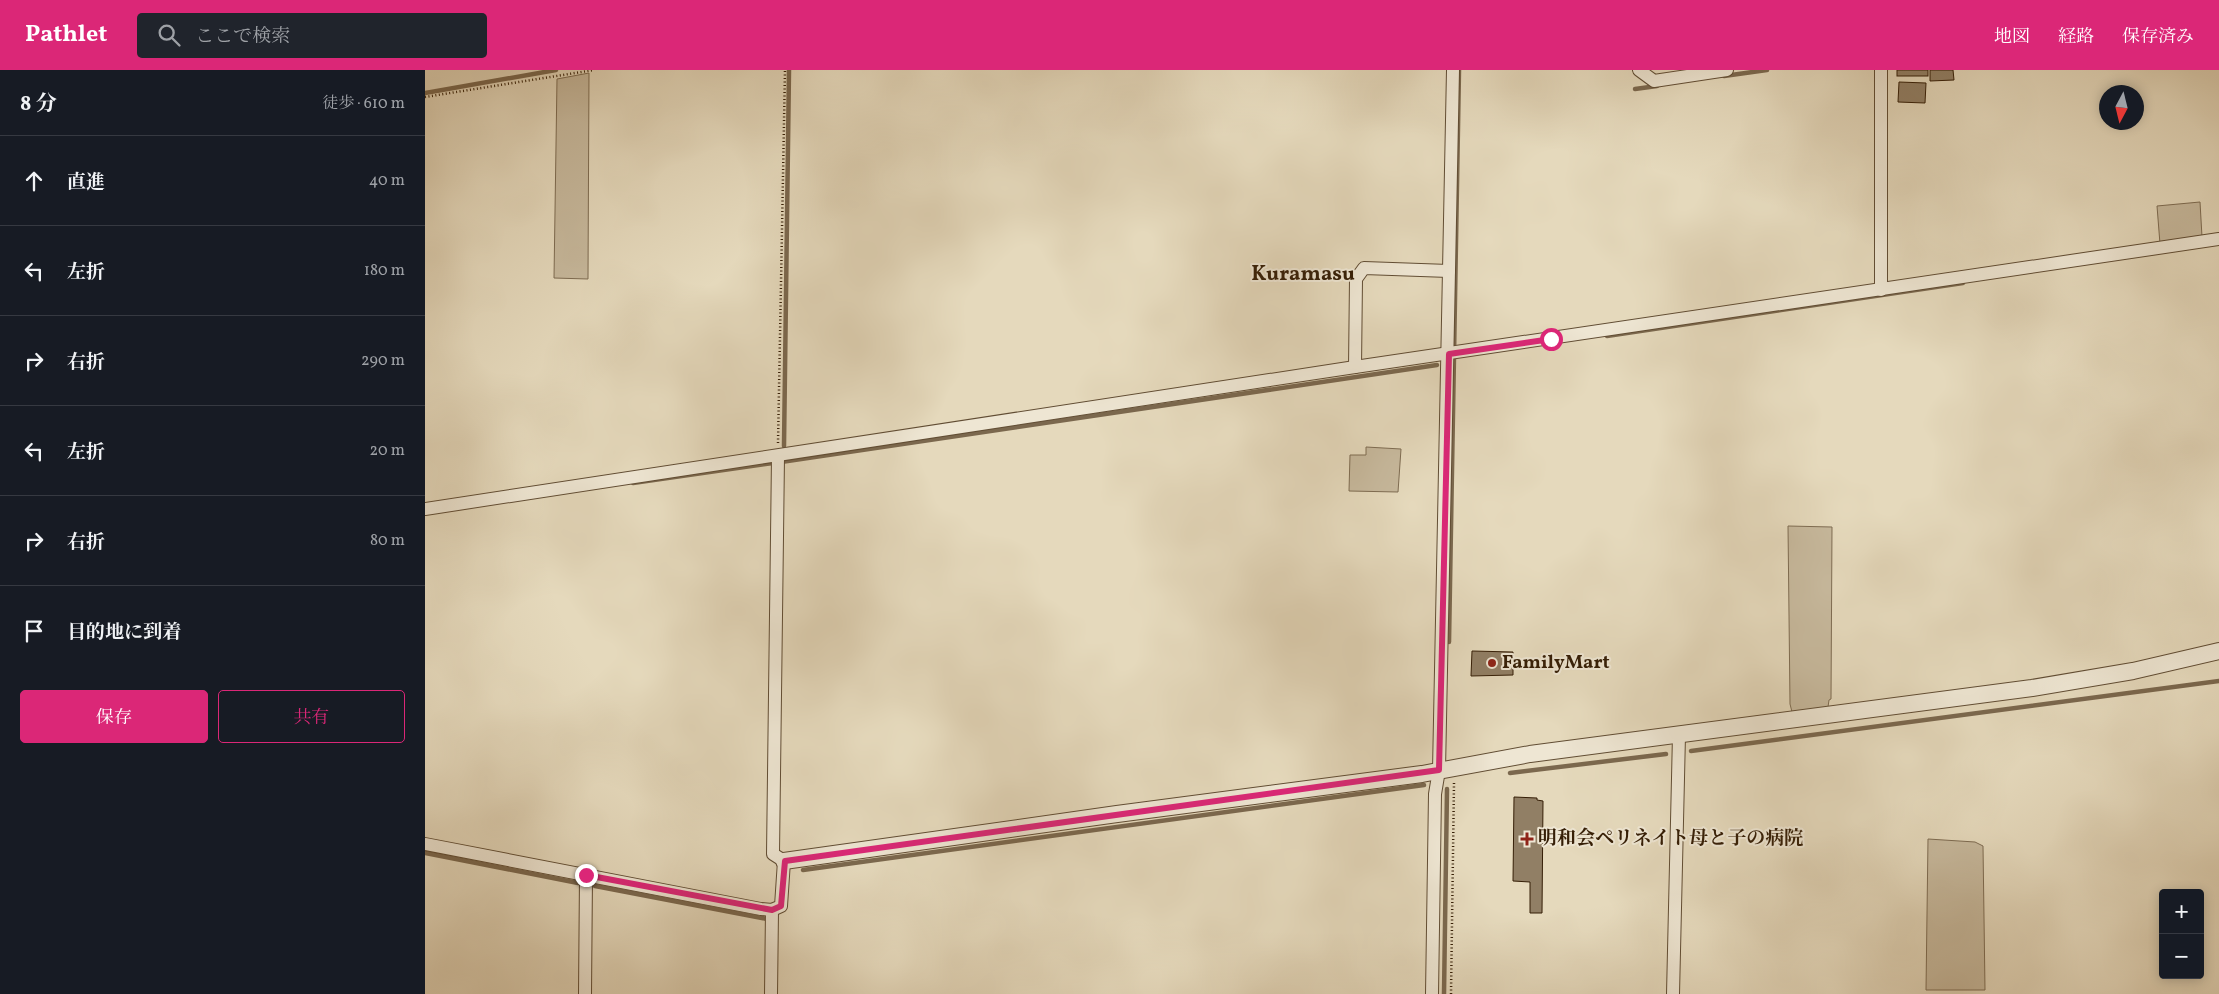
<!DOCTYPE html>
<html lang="ja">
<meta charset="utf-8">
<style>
:root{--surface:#171b24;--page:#20242c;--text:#f1f3f6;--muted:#9ea1a6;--line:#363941;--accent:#db2777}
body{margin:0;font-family:Vollkorn,"Noto Serif JP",serif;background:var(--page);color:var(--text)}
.controls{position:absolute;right:15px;bottom:15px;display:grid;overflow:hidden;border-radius:5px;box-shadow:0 2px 12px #0003}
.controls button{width:45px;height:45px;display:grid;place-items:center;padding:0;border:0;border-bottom:1px solid var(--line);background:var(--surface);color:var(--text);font:25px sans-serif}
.compass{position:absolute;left:1674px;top:15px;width:45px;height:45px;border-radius:50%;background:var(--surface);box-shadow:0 2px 12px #0003;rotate:187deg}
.stop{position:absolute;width:15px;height:15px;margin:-11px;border:4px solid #db2777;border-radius:50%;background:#fff}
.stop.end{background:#db2777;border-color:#fff;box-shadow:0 1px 5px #0008}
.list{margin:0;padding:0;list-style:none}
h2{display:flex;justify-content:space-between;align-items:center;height:65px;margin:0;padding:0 20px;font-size:21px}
h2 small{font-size:16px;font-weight:400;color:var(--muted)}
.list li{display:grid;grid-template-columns:32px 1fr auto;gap:15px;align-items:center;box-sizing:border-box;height:90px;padding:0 20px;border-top:1px solid var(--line)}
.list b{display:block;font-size:19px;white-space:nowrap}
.list em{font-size:16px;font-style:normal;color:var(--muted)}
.actions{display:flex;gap:10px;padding:15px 20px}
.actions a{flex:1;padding:11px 0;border:1px solid var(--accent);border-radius:5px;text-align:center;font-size:18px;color:var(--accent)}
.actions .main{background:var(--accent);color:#fff}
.icon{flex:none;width:28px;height:28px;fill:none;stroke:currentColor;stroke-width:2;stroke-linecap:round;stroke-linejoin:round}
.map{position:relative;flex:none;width:1794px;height:924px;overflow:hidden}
header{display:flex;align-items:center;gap:30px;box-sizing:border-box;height:70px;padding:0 25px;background:var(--accent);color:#fff}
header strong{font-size:24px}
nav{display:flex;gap:28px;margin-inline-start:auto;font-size:18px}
.search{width:350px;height:45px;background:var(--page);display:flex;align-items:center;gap:12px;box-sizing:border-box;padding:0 18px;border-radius:5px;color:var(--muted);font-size:19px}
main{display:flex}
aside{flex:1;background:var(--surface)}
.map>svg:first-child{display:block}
.green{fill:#c7b99d;stroke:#7e6c52}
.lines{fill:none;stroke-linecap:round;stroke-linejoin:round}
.stream{stroke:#7b684e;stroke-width:4.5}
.building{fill:#917f65;stroke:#351e06}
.minor-casing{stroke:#614d34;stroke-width:14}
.tertiary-casing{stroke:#614d34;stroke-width:18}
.path{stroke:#351e06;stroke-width:2.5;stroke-dasharray:1 2.5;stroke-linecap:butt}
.minor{stroke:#eee6d3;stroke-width:12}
.tertiary{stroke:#eee6d3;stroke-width:16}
.route{stroke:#db2777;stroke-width:6}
.poi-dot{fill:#8f2418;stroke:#eee6d3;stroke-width:2}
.labels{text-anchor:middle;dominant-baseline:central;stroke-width:4;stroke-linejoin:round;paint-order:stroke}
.poi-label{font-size:19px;font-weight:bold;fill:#351e06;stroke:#eee6d3;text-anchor:start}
.quarter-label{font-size:21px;font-weight:bold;fill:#351e06;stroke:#eee6d3}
</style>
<header>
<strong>Pathlet</strong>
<div class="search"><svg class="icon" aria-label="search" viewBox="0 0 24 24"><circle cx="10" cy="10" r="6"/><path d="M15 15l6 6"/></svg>ここで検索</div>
<nav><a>地図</a><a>経路</a><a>保存済み</a></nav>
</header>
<main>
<aside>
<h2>8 分<small>徒歩 · 610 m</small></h2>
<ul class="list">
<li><svg class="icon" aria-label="ahead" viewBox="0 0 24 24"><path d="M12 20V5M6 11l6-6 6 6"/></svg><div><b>直進</b></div><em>40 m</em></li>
<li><svg class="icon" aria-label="left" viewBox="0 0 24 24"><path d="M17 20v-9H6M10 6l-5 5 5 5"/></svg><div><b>左折</b></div><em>180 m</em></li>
<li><svg class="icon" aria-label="right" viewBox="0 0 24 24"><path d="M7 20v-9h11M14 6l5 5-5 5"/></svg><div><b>右折</b></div><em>290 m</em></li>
<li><svg class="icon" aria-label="left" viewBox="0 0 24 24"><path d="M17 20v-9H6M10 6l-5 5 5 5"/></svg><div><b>左折</b></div><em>20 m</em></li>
<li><svg class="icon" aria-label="right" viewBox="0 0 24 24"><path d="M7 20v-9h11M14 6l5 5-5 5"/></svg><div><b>右折</b></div><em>80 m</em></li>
<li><svg class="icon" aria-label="arrive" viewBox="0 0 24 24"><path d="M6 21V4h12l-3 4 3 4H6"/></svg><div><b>目的地に到着</b></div></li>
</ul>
<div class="actions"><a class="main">保存</a><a>共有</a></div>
</aside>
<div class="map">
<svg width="1794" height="924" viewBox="0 0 1794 924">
<rect width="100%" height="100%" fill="#e5d9bc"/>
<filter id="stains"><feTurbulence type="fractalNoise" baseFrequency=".004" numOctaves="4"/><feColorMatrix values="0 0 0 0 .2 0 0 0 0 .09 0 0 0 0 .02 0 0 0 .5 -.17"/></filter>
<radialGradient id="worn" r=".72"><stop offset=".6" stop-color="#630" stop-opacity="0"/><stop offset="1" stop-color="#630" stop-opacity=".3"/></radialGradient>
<!-- green -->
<g class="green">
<path d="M164 3 163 209 129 208 132 9Z"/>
<path d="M1775 132 1777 167 1735 174 1732 136Z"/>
<path d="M941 377 976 379 973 422 924 421 925 385H941Z"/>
<path d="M1363 456 1407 457 1406 629 1404 630 1403 637 1367 642 1365 634Z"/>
<path d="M1503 769 1550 772 1558 776 1560 920H1501Z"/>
</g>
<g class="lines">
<!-- stream -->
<g class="stream">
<path d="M1299 6 1342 0"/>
<path d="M1210 19 1232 16"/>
<path d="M0 23 131 0"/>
<path d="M1182 266 1538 213"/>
<path d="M359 376 364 0"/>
<path d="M356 392 1012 295"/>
<path d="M208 413 348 393"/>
<path d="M1024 572 1034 0"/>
<path d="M1266 681 1794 611"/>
<path d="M1085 703 1241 684"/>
<path d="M0 783 153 813"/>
<path d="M378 800 999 715"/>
<path d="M170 816 342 849"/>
<path d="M1019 924 1022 719"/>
</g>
</g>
<!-- building -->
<g class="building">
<rect x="1472" y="0" width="31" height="6"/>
<path d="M1505 0H1528L1529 10 1505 11Z"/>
<path d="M1474 12 1501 13 1500 33 1473 32Z"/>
<path d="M1047 581 1088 582V605L1046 606Z"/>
<path d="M1089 727 1112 728V730L1118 731 1117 843H1105V812L1088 811Z"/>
</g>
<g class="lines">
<defs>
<g id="minor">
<path d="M1214 0 1229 11 1302 0"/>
<path d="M1456 0V220"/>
<path d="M930 297 931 209 939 198 1024 201"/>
<path d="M0 439 930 297 1794 169"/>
<path d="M0 774 336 839 347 840 356 836 359 791 348 784 353 387"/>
<path d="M160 924 161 805"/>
<path d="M346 924 347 840"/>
<path d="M1007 924 1010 724 1014 700 1028 0"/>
<path d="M1248 924 1254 665"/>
</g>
<path id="tertiary" d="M359 791 692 744 997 704 1105 684 1607 618 1708 601 1794 581"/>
</defs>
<!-- minor casing -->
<use href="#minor" class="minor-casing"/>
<!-- tertiary casing -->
<use href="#tertiary" class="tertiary-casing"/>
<!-- path -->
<g class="path">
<path d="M0 27 169 0"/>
<path d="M353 373 360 0"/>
<path d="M1026 924 1029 713"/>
</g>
<!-- minor -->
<use href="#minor" class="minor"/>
<!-- tertiary -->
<use href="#tertiary" class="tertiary"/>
</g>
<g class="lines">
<!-- route -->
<path class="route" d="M161 805 347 840 356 836 360 791 1014 700 1024 284 1126 269"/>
</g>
<!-- markers -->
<g class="poi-dot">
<circle cx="1067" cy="593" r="5"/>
<path d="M1099.5 761.5h5v5h5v5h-5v5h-5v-5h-5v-5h5z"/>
</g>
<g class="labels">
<!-- poi labels -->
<g class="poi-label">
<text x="1077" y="593">FamilyMart</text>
<text x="1113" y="769">明和会ペリネイト母と子の病院</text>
</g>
<!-- quarter labels -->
<g class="quarter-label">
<text x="878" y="204">Kuramasu</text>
</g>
</g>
<rect width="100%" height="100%" filter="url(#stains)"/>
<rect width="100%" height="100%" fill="url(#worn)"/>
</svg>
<div class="controls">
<button>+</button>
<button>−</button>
</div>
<svg class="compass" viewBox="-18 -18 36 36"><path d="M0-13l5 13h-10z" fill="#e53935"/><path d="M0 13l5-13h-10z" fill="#9ea1a6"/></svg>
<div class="stop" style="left:1126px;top:269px"></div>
<div class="stop end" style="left:161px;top:805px"></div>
</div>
</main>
